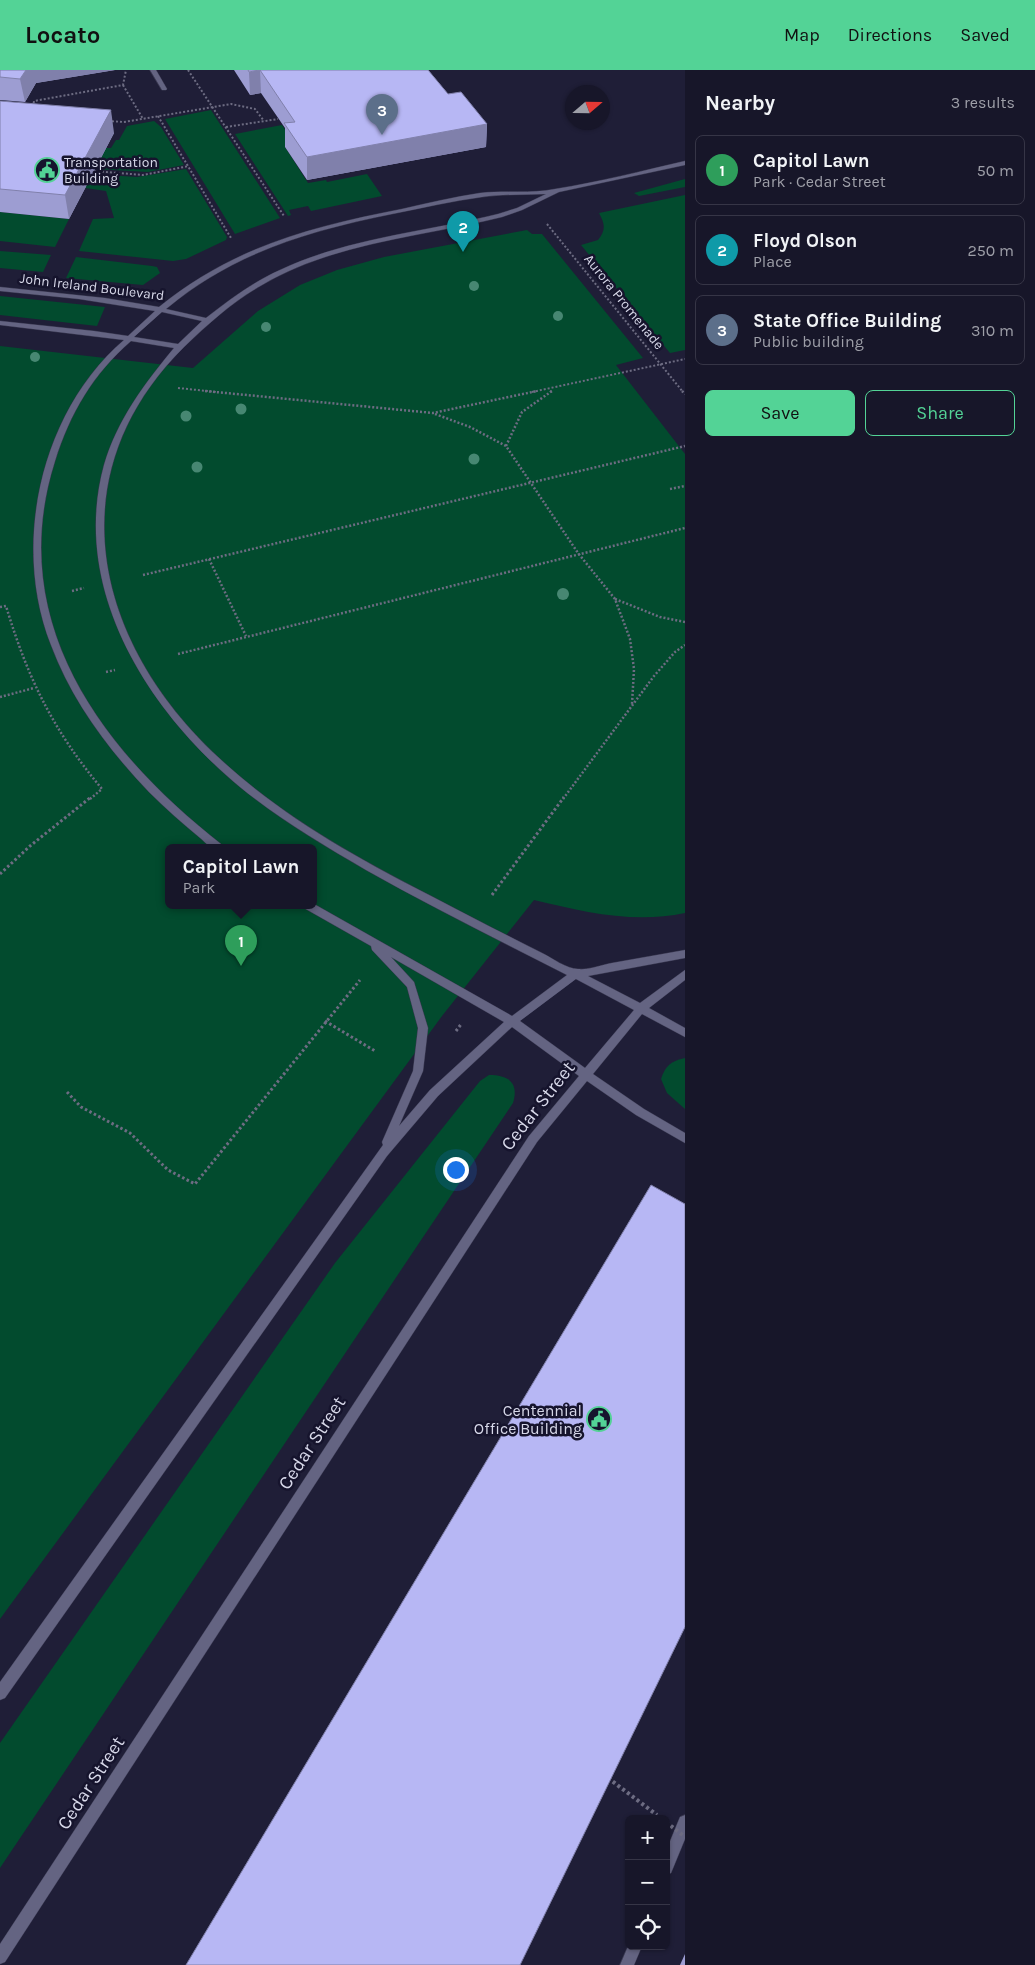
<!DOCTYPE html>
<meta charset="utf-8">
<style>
:root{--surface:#171629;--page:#201f31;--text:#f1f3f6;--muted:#9e9fa8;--line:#363546;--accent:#53d396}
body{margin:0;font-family:Karla,sans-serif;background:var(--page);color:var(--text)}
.controls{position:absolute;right:15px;bottom:15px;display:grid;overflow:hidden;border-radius:8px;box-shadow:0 1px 4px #0004}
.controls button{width:45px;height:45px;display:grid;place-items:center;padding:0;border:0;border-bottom:1px solid var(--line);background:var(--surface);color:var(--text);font:25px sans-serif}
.compass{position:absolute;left:565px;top:15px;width:45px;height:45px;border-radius:50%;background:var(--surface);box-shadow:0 1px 4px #0004;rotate:70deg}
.you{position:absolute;left:455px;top:1099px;width:18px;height:18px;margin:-12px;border:4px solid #fff;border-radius:50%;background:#1a73e8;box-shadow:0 0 0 8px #1a73e833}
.badge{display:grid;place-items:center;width:32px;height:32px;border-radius:50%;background:var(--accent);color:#fff;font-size:16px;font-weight:700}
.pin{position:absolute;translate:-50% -41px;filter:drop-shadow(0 1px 2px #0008)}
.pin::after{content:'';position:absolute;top:26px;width:18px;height:15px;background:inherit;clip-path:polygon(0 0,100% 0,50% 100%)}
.popup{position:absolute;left:165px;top:774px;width:152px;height:65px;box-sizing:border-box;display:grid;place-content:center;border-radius:8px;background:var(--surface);filter:drop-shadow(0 1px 4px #0005);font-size:16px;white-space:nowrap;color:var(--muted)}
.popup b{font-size:19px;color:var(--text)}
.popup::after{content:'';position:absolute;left:50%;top:100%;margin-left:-10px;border:10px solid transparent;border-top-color:var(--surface)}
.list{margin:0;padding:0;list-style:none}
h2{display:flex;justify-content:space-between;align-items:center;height:65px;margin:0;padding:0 20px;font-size:21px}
h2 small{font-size:16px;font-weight:400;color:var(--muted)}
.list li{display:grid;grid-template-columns:32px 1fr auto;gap:15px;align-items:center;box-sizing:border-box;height:70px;margin:0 10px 10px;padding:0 10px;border:1px solid var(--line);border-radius:8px}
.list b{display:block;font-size:19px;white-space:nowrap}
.list p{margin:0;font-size:16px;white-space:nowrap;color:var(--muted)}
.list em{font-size:16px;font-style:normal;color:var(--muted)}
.actions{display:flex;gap:10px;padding:15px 20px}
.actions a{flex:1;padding:11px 0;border:1px solid var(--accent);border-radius:8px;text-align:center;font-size:18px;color:var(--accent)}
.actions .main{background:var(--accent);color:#111}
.icon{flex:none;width:28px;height:28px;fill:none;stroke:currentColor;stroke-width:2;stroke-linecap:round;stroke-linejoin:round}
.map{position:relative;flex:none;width:685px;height:1895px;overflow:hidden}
header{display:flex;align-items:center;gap:30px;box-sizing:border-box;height:70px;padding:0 25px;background:var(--accent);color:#111}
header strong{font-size:24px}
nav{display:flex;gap:28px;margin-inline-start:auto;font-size:18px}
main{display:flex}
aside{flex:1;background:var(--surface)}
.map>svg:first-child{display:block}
.green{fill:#024b2e;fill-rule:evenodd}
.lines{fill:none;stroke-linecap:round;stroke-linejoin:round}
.service-casing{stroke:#393850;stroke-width:1}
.minor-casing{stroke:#393850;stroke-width:1}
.path-far3{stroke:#6d6c82;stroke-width:2;stroke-dasharray:2 2;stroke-linecap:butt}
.path-far2{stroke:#6d6c82;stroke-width:2.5;stroke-dasharray:2 2;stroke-linecap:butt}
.path-far1{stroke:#6d6c82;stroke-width:3;stroke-dasharray:2.5 2.5;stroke-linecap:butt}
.path{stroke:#6d6c82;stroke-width:4;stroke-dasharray:3 3;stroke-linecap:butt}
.service{fill:#646482;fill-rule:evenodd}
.minor{fill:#646482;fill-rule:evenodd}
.path-bridge{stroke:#6d6c82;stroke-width:4;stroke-dasharray:3 3;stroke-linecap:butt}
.tree{fill:#478772}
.wall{fill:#9d9dd2}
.shaded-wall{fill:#8080ab}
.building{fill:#b7b7f4;stroke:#8080ab}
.labels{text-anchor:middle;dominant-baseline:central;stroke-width:5;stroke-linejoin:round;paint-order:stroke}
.far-poi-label{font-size:14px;fill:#d7d8e9;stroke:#16142d;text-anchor:start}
.far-street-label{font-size:14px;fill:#d7d8e9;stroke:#16142d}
.poi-label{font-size:16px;fill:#d7d8e9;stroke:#16142d;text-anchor:end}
.near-street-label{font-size:19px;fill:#d7d8e9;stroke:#16142d}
</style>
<header>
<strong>Locato</strong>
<nav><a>Map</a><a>Directions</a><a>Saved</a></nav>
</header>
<main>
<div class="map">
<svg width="685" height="1895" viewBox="0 0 685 1895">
<rect width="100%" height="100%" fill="#1f1e37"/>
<!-- green -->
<g class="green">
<path d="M211 40 280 148 235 164 165 49Z"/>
<path d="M154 51 161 57 184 95 148 102 95 99 106 78H111L116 70H119L127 56Z"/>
<path d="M282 55 296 75 285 77 308 113 326 110 327 112 367 104 382 126 311 141 308 136 289 140 291 145 288 146 235 64Z"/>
<path d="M186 99 227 167 226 170 186 189 173 191 79 181 93 149 114 148 106 121 85 118 92 104 137 107Z"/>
<path d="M685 109V117L639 126 634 123Z"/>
<path d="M685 125V280L670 283 581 175 598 170C606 160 605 154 599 143Z"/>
<path d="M0 142 69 149 55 177 0 171Z"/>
<path d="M527 160 532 164H542L643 288 616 295 685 384V843C634 854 584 842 534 830L442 946 0 1549V276L193 298 258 241 300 215 337 200 384 187ZM168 777H314V835H168Z"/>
<path d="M0 181 51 185 43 202 0 198Z"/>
<path d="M76 187 152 196 157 197 160 203 143 215 66 208Z"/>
<path d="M0 226 105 237 97 256 0 245Z"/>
<path d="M685 988V1039L667 1023 661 1009C665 996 671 991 685 988Z"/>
<path d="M489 1005C509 1005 519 1013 513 1033L0 1798V1673L335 1193 480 1011Z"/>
</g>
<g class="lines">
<defs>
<path id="service" d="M150 0H156L167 19 166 20H162Z"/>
<g id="minor">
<path d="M685 91V95L559 122 522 140 502 147C422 167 335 172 262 215 232 232 208 254 184 277 55 405 94 572 218 687 281 746 357 788 433 827 469 846 506 865 542 883 552 888 567 899 578 899 589 900 601 895 612 893 636 889 661 884 685 880V888L588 906 640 933 685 900V910L649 938 685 958V967L642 944 593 1004 644 1039 685 1063V1073L636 1045 587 1011 537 1072 5 1892 0 1894V1874L529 1066 579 1006 512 957 438 1026 387 1086 5 1628 0 1630V1612L383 1075 382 1072 413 1001 418 958 407 917 372 880 371 876 304 838 302 835 314 834 512 946 567 905C500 871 432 837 366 800 323 775 279 749 240 717 148 641 70 519 104 395 117 350 145 313 174 278L131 271C93 304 70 343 55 391 4 551 101 680 221 774L222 777C219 777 214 778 211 777 207 775 203 770 199 767 182 753 165 738 149 722 108 679 72 631 51 575 11 474 41 341 124 270L0 255V251L94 261 128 266 155 241 79 229 0 221V217L105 228 159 237C233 177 310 157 402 139 428 133 454 127 480 123 505 120 531 124 555 119 599 112 642 101 685 91ZM546 124 517 138 498 144C425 162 348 168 280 200 253 212 229 230 206 248L166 239C233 183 308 161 392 144 422 138 452 131 482 127 503 124 525 125 546 124ZM162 242 202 251 178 274 134 267ZM391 887 504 952 430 1020 399 1056 423 1001 428 958 414 912ZM576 909 634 940 585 998 520 951Z"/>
<path d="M685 1745V1769L671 1803 666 1805V1781L680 1747Z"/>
<path d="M629 1874V1876H642L634 1895H620Z"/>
</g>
</defs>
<!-- service casing -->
<use href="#service" class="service-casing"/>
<!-- minor casing -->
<use href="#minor" class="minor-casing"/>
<!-- path-far3 -->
<g class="path-far3">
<path d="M188 0 284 146"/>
<path d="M123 15 143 49"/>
<path d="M33 37 34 31 123 15 126 0"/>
<path d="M158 46 231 168"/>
<path d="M108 51 124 52 231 34 255 39 264 51"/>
<path d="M226 57 278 49"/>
<path d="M94 101 143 105 189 96"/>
<path d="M547 154 683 322"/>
<path d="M178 318 217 322"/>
<path d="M532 322 685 289"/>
<path d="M550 322 553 320"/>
</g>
<!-- path-far2 -->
<g class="path-far2">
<path d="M205 321 433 343 537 321"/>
<path d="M682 321 685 324"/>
<path d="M435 344 470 357 506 376 578 483 615 529 630 569 634 599 632 634"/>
<path d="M506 376 522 342 552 321"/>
<path d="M670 419 685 416"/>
<path d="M209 489 246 566"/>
<path d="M143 505 685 376"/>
<path d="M72 521 84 518"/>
<path d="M615 529 660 547 685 552"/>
<path d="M0 537 6 536C28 609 53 660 102 719L90 729"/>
<path d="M178 584 685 458"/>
<path d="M106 602 115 600"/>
<path d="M0 627 34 618"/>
<path d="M563 729 654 606 675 582 685 575"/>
</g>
<!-- path-far1 -->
<g class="path-far1">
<path d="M0 804 30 776 91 727"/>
<path d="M492 825 564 727"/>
<path d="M325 951 375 981"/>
<path d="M456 961 462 953"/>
<path d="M67 1022 81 1037 130 1063 168 1100 195 1114 360 910"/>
</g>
<!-- path -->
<path class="path" d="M608 1708 657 1745"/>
<!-- service -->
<use href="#service" class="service"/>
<!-- minor -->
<use href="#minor" class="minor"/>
<!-- path-bridge -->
<path class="path-bridge" d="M666 1752 685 1767"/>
</g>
<!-- trees -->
<g class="tree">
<circle cx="474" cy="216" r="5"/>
<circle cx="558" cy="246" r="5"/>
<circle cx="266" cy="257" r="5"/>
<circle cx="35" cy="287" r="5"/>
<circle cx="241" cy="339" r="5.5"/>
<circle cx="186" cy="346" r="5.5"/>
<circle cx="474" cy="389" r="5.5"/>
<circle cx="197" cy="397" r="5.5"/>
<circle cx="563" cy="524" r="6"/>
</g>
<!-- wall -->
<g class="wall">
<path d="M0 0H115L36 13 25 32 0 30Z"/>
<path d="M234 0H428L448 24 487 54 486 77 307 110 285 77V58L261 23 250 25Z"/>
<path d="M0 31 114 63 69 149 0 142Z"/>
<path d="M685 1884V1895H680Z"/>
</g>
<!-- shaded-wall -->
<g class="shaded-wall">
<path d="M26 0H115L36 13 25 32 20 9Z"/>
<path d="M260 0 261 23 250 25 249 2Z"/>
<path d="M111 40 114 63 69 149 65 125Z"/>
<path d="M487 54 486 77 307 110V87Z"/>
</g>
<!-- building -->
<g class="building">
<path d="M0 0H26L20 9 0 7Z"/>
<path d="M248 0H259L249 2Z"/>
<path d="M260 0H428L448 24 461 22 487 54 307 87 284 53 295 52Z"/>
<path d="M0 31 111 40 65 125 0 119Z"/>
<path d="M651 1115 685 1134V1557L520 1895H186Z"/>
</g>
<!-- icons -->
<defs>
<symbol id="civic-ring" viewBox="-11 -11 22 22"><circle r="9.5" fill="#16142d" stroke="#53d396" stroke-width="1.5"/><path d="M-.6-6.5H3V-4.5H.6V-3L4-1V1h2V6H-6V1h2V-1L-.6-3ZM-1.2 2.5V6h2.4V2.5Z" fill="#53d396"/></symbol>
</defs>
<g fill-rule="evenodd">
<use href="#civic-ring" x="33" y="86" width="28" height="28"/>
<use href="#civic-ring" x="585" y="1335" width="28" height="28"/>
</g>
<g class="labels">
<!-- far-poi labels -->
<g class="far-poi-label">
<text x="64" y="92">Transportation<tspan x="64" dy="16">Building</tspan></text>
</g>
<!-- far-street labels -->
<g class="far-street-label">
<text transform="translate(92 217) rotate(7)">John Ireland Boulevard</text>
<text transform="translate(624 232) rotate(51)">Aurora Promenade</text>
</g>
<!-- poi labels -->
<g class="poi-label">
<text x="582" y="1340">Centennial<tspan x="582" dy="18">Office Building</tspan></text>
</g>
<!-- near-street labels -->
<g class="near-street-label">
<text transform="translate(538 1036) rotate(-52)">Cedar Street</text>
<text transform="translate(312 1373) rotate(-57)">Cedar Street</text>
<text transform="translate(91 1713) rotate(-57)">Cedar Street</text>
</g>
</g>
</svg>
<div class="controls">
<button>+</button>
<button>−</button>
<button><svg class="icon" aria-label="locate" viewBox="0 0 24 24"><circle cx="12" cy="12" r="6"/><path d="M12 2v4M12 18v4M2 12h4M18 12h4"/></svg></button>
</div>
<svg class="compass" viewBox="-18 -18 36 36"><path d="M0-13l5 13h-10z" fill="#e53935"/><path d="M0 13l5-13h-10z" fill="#9e9fa8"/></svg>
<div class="you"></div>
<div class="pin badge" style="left:241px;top:896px;background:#2e9e5b">1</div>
<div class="popup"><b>Capitol Lawn</b>Park</div>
<div class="pin badge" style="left:463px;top:182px;background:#0f9aa8">2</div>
<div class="pin badge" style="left:382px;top:65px;background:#5c6f8a">3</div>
</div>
<aside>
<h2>Nearby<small>3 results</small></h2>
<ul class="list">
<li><span class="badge" style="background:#2e9e5b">1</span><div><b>Capitol Lawn</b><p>Park · Cedar Street</p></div><em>50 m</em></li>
<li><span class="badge" style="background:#0f9aa8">2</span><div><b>Floyd Olson</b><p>Place</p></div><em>250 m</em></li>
<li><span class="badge" style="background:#5c6f8a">3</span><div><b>State Office Building</b><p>Public building</p></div><em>310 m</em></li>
</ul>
<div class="actions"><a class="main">Save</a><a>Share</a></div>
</aside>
</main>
